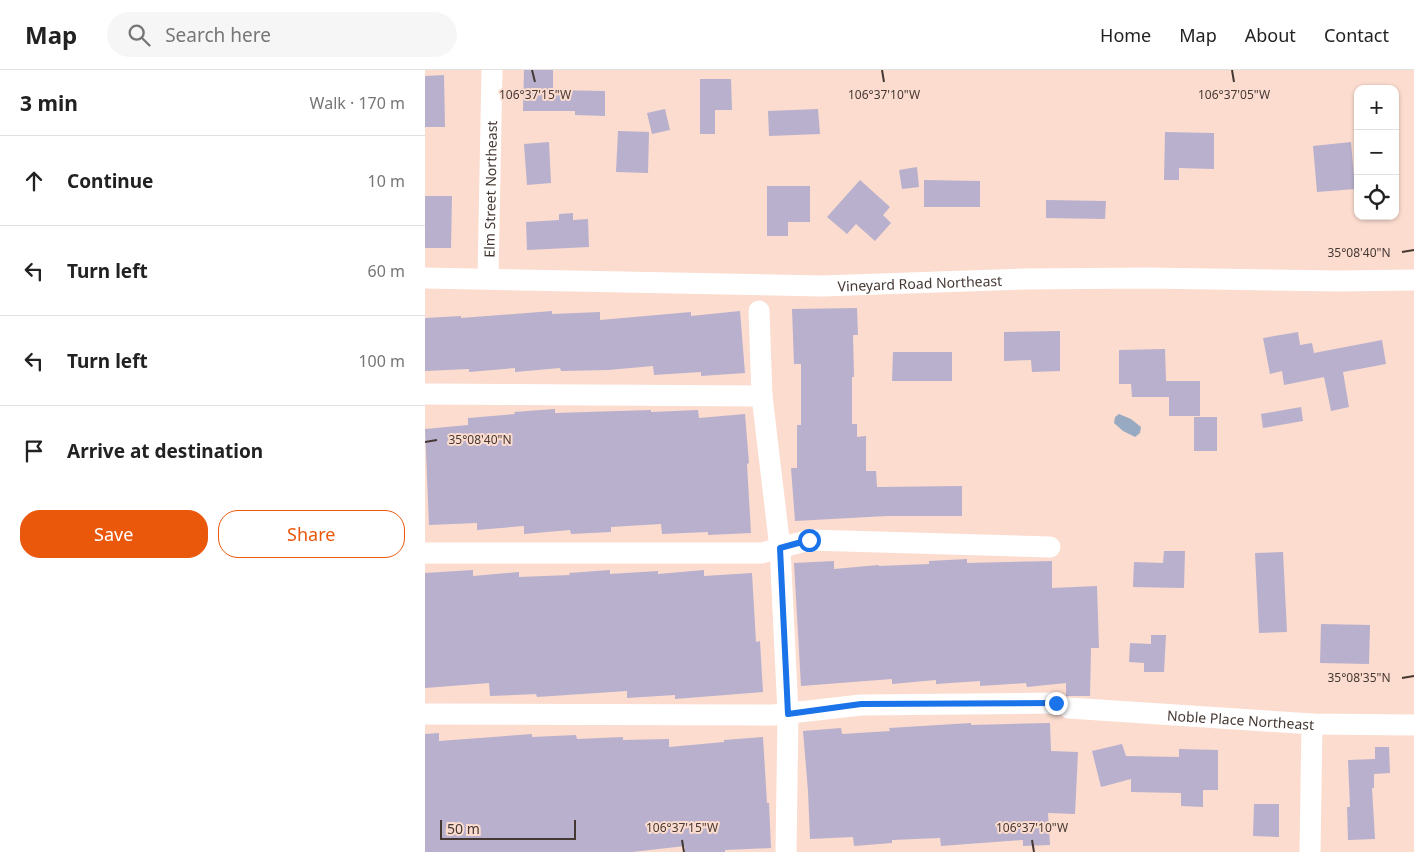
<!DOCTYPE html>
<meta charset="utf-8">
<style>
:root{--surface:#fff;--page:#f6f6f6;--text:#222;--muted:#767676;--line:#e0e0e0;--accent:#ea580c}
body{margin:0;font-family:"Noto Sans",sans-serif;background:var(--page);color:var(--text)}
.controls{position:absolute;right:15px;top:15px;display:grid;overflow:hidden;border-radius:10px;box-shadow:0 1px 4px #0004}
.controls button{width:45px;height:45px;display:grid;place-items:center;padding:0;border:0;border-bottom:1px solid var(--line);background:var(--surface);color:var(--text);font:25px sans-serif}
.scale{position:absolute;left:15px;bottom:12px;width:136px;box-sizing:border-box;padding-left:5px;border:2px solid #453833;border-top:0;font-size:14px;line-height:18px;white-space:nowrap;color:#453833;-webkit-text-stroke:4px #fbdccf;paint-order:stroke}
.stop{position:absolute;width:15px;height:15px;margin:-11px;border:4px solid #1a73e8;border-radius:50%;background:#fff}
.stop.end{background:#1a73e8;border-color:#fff;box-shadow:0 1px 5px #0008}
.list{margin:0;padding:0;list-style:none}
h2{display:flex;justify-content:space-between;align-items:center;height:65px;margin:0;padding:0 20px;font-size:21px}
h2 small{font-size:16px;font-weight:400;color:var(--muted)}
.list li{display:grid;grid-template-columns:32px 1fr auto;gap:15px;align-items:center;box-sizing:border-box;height:90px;padding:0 20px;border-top:1px solid var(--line)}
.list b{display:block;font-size:19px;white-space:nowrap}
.list em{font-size:16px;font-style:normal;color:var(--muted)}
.actions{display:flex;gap:10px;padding:15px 20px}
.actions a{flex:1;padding:11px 0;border:1px solid var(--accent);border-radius:20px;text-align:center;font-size:18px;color:var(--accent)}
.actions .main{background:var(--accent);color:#fff}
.icon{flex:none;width:28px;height:28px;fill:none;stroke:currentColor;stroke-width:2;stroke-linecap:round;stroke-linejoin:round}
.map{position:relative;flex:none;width:989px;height:782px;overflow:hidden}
header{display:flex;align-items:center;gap:30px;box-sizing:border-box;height:70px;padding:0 25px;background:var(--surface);border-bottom:1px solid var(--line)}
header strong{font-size:24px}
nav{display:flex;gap:28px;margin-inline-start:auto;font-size:18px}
.search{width:350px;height:45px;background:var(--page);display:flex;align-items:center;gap:12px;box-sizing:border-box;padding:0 18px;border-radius:28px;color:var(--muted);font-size:19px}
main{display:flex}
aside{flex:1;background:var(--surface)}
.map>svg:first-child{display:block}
.water{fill:#98aac2}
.building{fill:#b8b0cd}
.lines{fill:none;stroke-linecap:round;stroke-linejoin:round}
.minor{stroke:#fff;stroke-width:21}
.route{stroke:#1a73e8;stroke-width:6}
.ticks{fill:none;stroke:#453833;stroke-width:2}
.labels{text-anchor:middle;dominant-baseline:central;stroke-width:4;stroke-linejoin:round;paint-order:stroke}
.street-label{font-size:14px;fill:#453833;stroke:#fbdccf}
.ticks-label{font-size:12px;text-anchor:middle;fill:#453833;stroke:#fbdccf;stroke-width:4;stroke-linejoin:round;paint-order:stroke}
</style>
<header>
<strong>Map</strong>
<div class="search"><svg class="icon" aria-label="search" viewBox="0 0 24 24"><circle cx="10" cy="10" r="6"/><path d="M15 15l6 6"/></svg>Search here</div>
<nav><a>Home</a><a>Map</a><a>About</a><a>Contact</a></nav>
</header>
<main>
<aside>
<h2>3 min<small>Walk · 170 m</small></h2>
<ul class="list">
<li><svg class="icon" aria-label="ahead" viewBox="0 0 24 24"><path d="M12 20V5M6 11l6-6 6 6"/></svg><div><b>Continue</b></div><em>10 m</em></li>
<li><svg class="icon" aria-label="left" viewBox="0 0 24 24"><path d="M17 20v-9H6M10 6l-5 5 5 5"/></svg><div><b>Turn left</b></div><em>60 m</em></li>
<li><svg class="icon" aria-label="left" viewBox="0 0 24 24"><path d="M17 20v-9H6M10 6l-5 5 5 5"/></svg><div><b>Turn left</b></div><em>100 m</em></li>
<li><svg class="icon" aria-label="arrive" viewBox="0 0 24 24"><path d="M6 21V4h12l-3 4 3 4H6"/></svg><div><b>Arrive at destination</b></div></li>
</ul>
<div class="actions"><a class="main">Save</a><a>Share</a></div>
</aside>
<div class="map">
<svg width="989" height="782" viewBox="0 0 989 782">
<rect width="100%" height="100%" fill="#fbdccf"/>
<!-- water -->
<path class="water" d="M694 344 706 349 716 357 715 363 710 367 698 361 689 353 690 347Z"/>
<!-- building -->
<g class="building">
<path d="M99 0H128V20L180 21V46L150 45V41H98Z"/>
<path d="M19 5 20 57H0V6Z"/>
<path d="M275 9H306L307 40H290V64H275Z"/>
<path d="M240 39 245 60 227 64 222 43Z"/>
<path d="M393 39 395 64 344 66 343 41Z"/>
<path d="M193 61 224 62 223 103 191 102Z"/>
<path d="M740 62 789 63V99L754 98V110H739Z"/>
<path d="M124 72 126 113 102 115 99 74Z"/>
<path d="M926 72 930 119 892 122 888 76Z"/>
<path d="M492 97 494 117 477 119 474 100Z"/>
<path d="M435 110 465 137 458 145 466 153 450 171 431 154 422 164 402 147Z"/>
<path d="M499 110 555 111V137H499Z"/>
<path d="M342 116H385V152H363V166H342Z"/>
<path d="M0 126H27L26 178H0Z"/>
<path d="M621 130 681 131 680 149 621 148Z"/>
<path d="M148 143V150L163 149 164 177 102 180 101 152 134 150V144Z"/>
<path d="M432 238 433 265H428L429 307H427V354H432V367L441 366V401H451L452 417 537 416V446H462L370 451 366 398H372V355H376V294H369L367 239Z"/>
<path d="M127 241V244L175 242V250L266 242V246L315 241 320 303 276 306V302L229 305 228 296 183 300 136 301 135 298 90 302V298L44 302V299L0 301V248L36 246V248Z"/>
<path d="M635 261V301L607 302 606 290 579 291V262Z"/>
<path d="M873 262 875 275 887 273 889 283 957 270 961 294 918 302 924 337 906 341 899 307 859 315 857 301 845 304 838 268Z"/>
<path d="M740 279 741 311H775V346H744V327H707L706 314H694V280Z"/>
<path d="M468 282H527V311H467Z"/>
<path d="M876 337 878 351 838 358 836 344Z"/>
<path d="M130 339V343L226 340V342L273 340 274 348 320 344 324 393 322 394 326 463 283 465V462L237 464 236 454 186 457V462L146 464 145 460 99 464V456L52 460V453L4 455 0 359 43 355V348L90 344 89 342Z"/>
<rect x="769" y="347" width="23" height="34"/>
<path d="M739 481H760L759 518 708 517 709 492 738 493Z"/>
<path d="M858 482 862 562 834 563 830 483Z"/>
<path d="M542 489V493L627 491V518L672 516 674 578H666L665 626H641V613L602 617 601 613 555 616V611L511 614V610L467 614V609L376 616 369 493 409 491V499L454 495V496L504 494V491Z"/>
<path d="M48 500V506L94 502V507L145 505 144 503 185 500V504L233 501V504L279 500V506L327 503 331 572 335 571 338 622 250 629V625L202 628V621L112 627 111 624 65 626 64 613 0 618V503Z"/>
<path d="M896 554 945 555 944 594 895 593Z"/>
<path d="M726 565H741L739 602H719V593L704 592 705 573 726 574Z"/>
<path d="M546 653V655L625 653 626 681 653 682 650 744 623 743 625 775 598 776V770L516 776 515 768 467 770V773L429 776 428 767 385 769 383 721 378 661 416 658 417 664 465 661 464 658Z"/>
<path d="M14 663V671L107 664V667L151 665 152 669 198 667V670L244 669V677L299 672V670L338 667 342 733H344L346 778 300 780V782H260V776L207 782H0V664Z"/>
<path d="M697 674 701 686 754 687V679L793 680V720H778V737L756 736V723L706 722V709L676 717 667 681Z"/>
<path d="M950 677H964L965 703 949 704V718H947L950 769 923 770 922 737H925L923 690 950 689Z"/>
<path d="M829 734H854V767L828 766Z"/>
</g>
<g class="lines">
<!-- minor -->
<g class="minor">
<path id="s1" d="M0 208 397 216 601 209 723 208 914 211 989 210"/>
<path id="s2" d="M63 208 67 0"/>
<path d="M334 241 337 326"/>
<path d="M0 324 337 326 355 478 363 643 361 782"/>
<path d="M0 483H337L384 470 625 477"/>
<path id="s3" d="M644 638 887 654 989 655"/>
<path d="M0 644 348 645 436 635 631 633"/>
<path d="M885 782 887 654"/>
</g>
</g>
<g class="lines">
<!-- route -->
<path class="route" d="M384 470 355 478 363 644 436 634 631 633"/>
</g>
<!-- ticks -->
<path class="ticks" d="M107 0 110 12M457 0 459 12M807 0 809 12M977 182 989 180M0 372 12 370M977 608 989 606M257 770 259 782M607 770 609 782"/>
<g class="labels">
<!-- street labels -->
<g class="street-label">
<text stroke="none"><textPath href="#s2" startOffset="89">Elm Street Northeast</textPath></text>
<text stroke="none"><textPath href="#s1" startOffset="495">Vineyard Road Northeast</textPath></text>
<text stroke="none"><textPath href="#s3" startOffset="172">Noble Place Northeast</textPath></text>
</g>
</g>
<g class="ticks-label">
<text x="110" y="29">106°37'15"W</text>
<text x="459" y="29">106°37'10"W</text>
<text x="809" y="29">106°37'05"W</text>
<text x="934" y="187">35°08'40"N</text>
<text x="55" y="374">35°08'40"N</text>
<text x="934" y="612">35°08'35"N</text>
<text x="257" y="762">106°37'15"W</text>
<text x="607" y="762">106°37'10"W</text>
</g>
</svg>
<div class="controls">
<button>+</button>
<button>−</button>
<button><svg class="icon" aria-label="locate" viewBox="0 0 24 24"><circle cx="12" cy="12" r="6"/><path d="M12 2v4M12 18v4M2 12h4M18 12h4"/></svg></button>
</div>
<div class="scale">50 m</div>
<div class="stop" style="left:384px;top:470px"></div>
<div class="stop end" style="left:631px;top:633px"></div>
</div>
</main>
